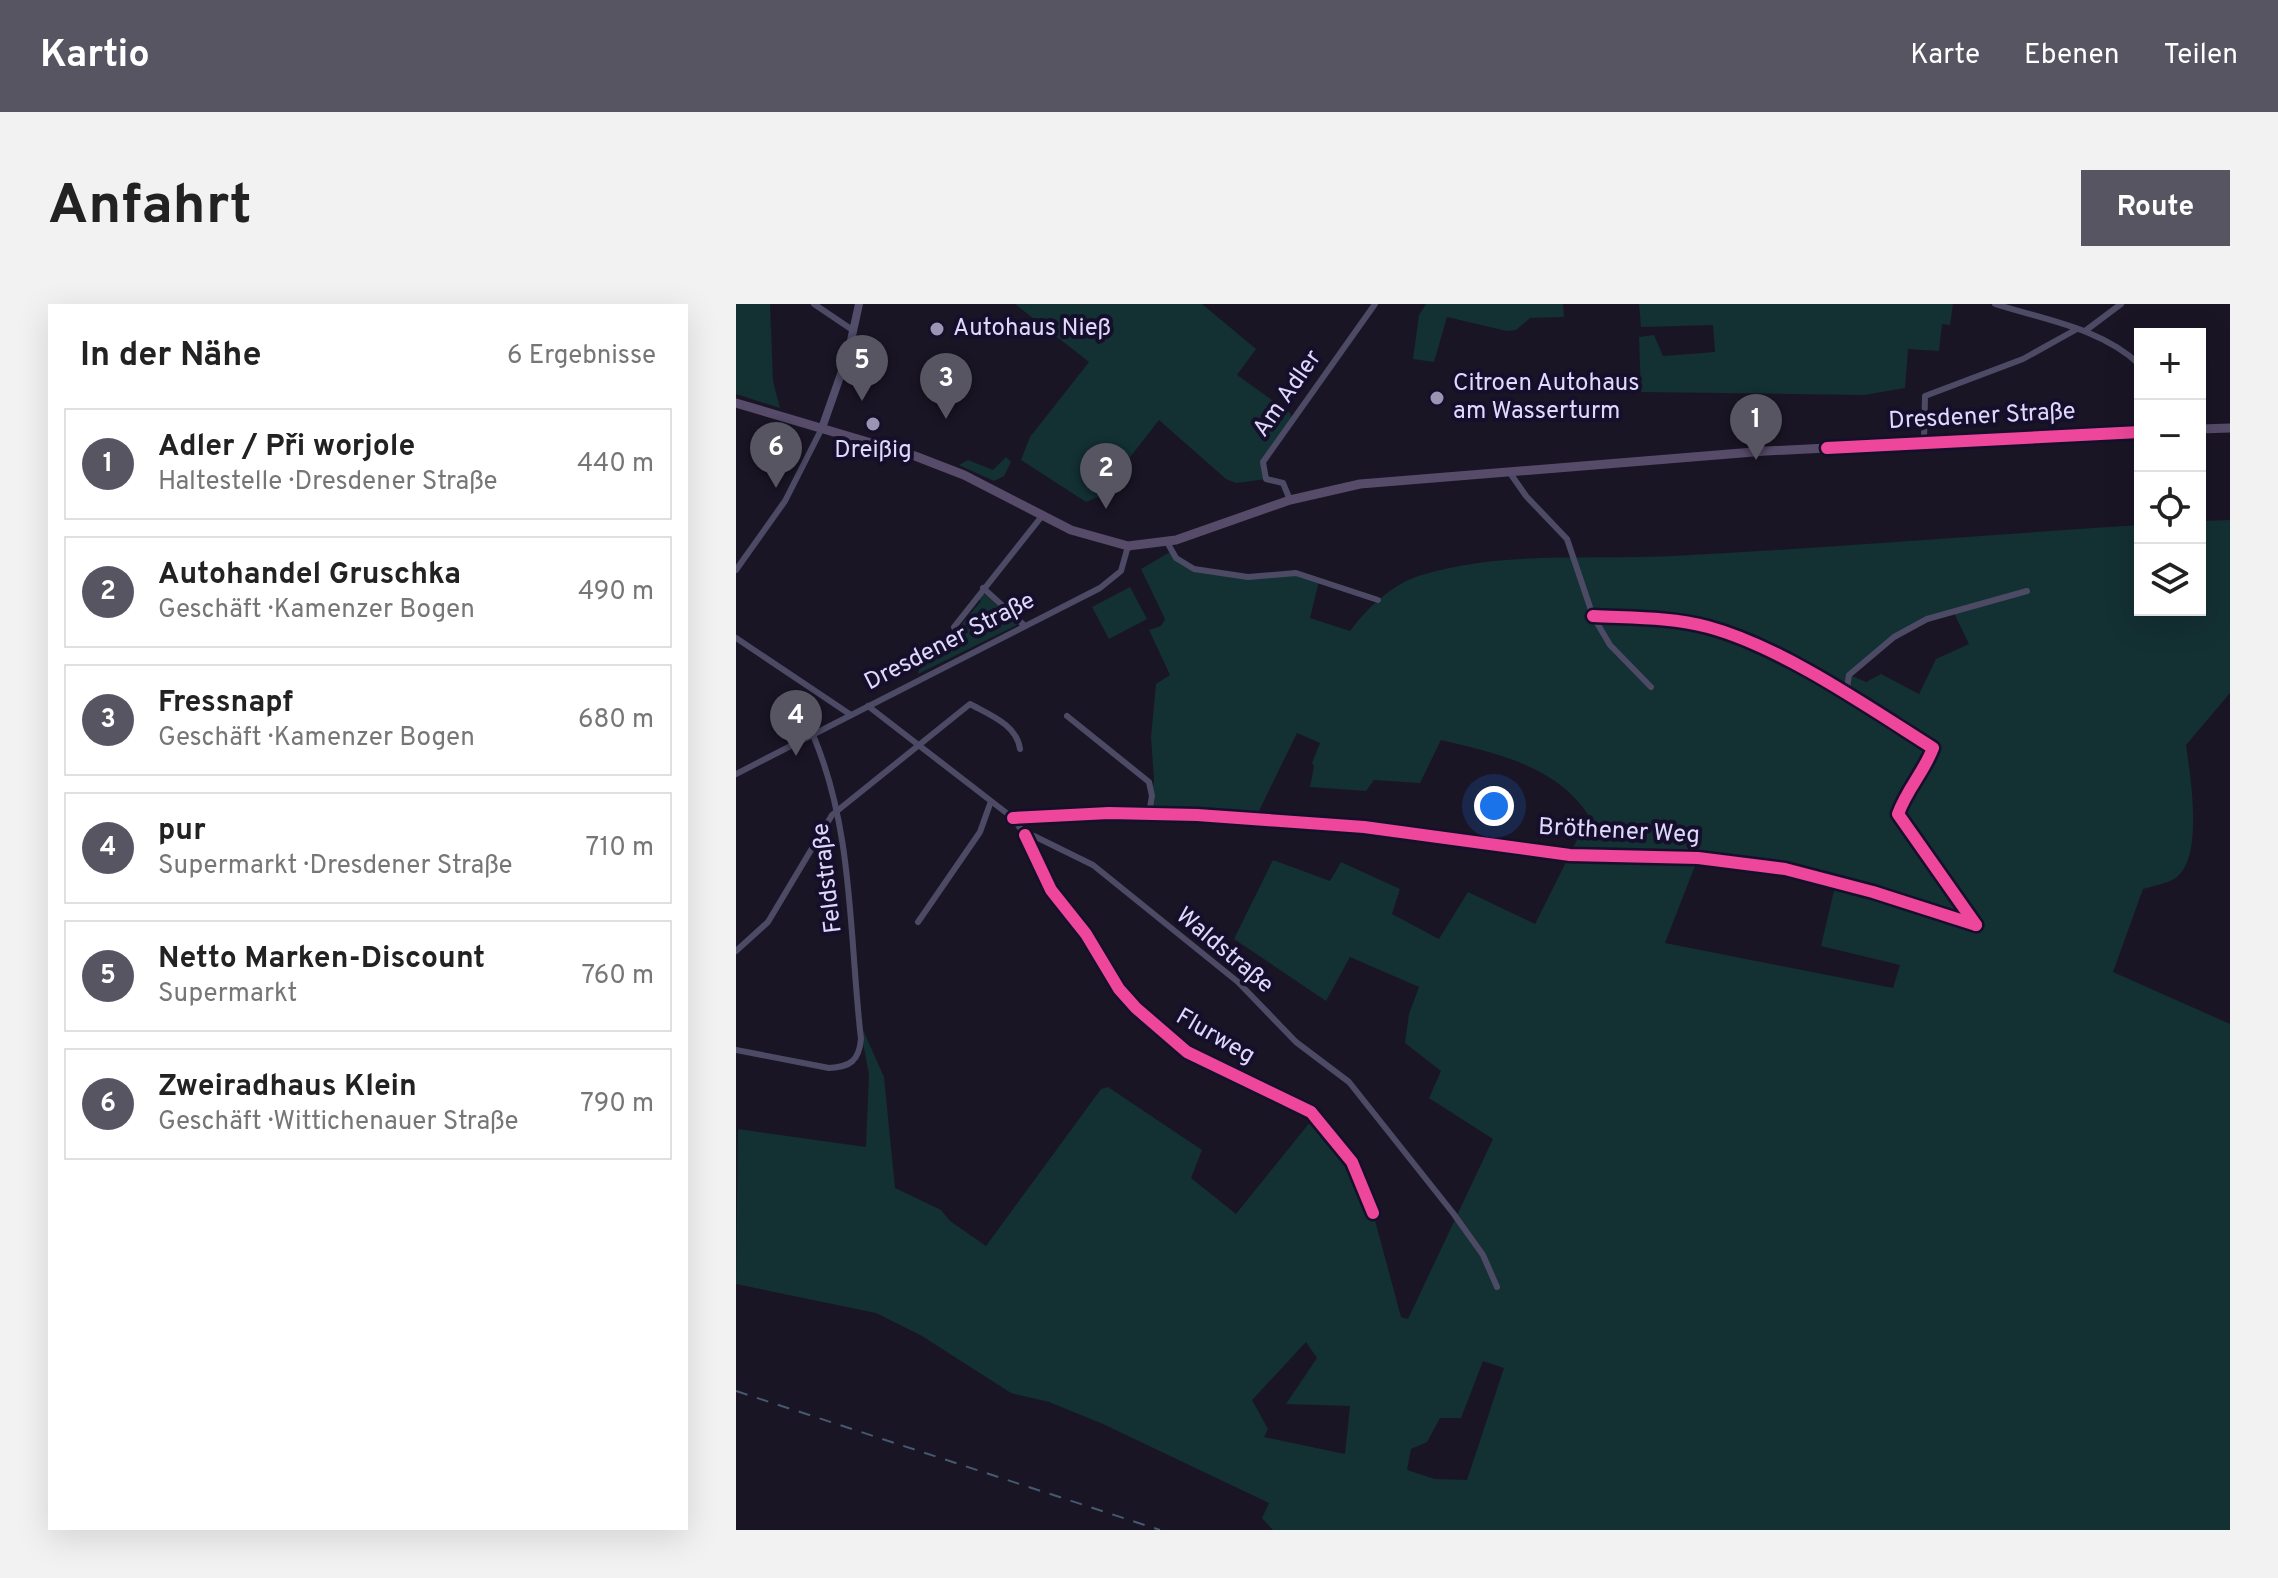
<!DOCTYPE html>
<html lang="de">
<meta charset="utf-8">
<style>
:root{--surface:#fff;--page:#f2f2f2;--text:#222;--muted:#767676;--line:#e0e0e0;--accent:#585563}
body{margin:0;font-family:Overpass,sans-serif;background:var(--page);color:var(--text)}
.controls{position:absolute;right:24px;top:24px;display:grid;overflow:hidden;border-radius:0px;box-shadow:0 8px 32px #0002}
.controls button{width:72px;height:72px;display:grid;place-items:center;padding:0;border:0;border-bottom:2px solid var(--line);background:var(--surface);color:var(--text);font:40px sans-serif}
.you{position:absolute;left:758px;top:502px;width:28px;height:28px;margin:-20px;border:6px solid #fff;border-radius:50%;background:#1a73e8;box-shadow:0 0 0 12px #1a73e833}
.badge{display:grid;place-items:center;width:52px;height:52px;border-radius:50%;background:var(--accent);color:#fff;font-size:26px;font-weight:700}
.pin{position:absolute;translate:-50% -66px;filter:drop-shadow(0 2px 4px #0008)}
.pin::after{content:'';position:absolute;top:42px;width:28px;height:24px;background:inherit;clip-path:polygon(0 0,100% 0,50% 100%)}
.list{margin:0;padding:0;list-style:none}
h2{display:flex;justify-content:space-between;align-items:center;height:104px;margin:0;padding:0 32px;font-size:34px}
h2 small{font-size:26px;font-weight:400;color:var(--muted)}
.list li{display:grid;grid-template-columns:52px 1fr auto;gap:24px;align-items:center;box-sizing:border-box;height:112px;margin:0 16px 16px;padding:0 16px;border:2px solid var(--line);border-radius:0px}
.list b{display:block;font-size:30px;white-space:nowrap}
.list p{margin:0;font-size:26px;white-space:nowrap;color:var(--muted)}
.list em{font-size:26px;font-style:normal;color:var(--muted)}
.icon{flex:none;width:44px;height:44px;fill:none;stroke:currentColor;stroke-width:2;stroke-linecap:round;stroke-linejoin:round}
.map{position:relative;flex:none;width:1494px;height:1226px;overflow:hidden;border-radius:0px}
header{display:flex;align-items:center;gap:48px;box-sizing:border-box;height:112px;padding:0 40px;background:var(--accent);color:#fff}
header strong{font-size:38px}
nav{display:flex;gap:44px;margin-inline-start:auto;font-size:28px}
.intro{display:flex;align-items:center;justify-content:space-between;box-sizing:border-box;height:192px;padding:0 48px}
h1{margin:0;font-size:56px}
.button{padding:20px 36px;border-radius:0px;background:var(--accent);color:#fff;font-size:28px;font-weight:700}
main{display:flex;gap:48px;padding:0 48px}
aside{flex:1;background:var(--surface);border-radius:0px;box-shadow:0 8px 32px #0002}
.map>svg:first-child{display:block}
.green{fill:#133033;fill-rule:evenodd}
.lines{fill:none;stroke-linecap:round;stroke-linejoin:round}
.street{stroke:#4d4a66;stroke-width:6}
.secondary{stroke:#514d6b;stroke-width:8}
.primary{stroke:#574b6a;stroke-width:9}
.rail{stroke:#46596f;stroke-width:2;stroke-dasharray:12 10;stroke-linecap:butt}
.cycleway-casing{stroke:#160f2b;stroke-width:17}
.cycleway{stroke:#ed469a;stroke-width:12}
.poi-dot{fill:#9b94b3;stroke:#160f2b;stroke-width:3}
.labels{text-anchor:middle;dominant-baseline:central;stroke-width:8;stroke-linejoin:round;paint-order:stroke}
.poi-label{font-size:24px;fill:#e0d9ff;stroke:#160f2b;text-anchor:start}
.street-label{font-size:24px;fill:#e0d9ff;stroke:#160f2b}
</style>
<header>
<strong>Kartio</strong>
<nav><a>Karte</a><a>Ebenen</a><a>Teilen</a></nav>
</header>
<div class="intro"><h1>Anfahrt</h1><a class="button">Route</a></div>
<main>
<aside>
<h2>In der Nähe<small>6 Ergebnisse</small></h2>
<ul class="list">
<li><span class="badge">1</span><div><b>Adler / Při worjole</b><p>Haltestelle · Dresdener Straße</p></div><em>440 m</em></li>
<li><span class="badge">2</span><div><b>Autohandel Gruschka</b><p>Geschäft · Kamenzer Bogen</p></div><em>490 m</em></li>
<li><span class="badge">3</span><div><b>Fressnapf</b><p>Geschäft · Kamenzer Bogen</p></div><em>680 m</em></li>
<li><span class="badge">4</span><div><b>pur</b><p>Supermarkt · Dresdener Straße</p></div><em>710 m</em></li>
<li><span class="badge">5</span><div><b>Netto Marken-Discount</b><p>Supermarkt</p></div><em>760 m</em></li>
<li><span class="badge">6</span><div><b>Zweiradhaus Klein</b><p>Geschäft · Wittichenauer Straße</p></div><em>790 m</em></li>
</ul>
</aside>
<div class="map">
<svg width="1494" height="1226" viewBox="0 0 1494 1226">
<rect width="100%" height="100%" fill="#1a1525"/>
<!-- green -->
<g class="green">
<path d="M0 0H34L37 77 44 104 0 90Z"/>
<path d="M279 0H466L520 45 501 71 554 109 556 115 530 152V175L500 179 490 175 423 116 364 192 350 198 285 156 294 133 353 58Z"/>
<path d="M690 0H827L828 13 794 14 780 26 771 27 711 13 698 58 677 55 683 11Z"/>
<path d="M903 0H1217L1214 21 1206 20 1203 47 1172 45 1169 84 1128 91 905 88 903 33 918 31 927 52 979 48 977 21 905 23Z"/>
<path d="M270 153 275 158 268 172 258 177 223 161 232 156 257 166Z"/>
<path d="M1494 216V389L1450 441C1454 470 1469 557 1438 575 1429 580 1417 582 1407 585L1377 668 1494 720V1226H537L526 1214 533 1199 367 1120 313 1098 275 1089 186 1032 140 1009 0 980 2 825 130 843 133 771 123 717 148 773 159 884 205 906 214 917 250 942 365 785 372 783 466 846 455 874 500 910 579 812 616 859 637 909 665 1013 672 1015 757 835 693 794 705 767 669 739 673 710 683 683 614 653 590 697 498 635 537 556 594 577 605 558 664 585 656 610 703 635 732 588 799 620 853 512C821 462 760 449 705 436L684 479 638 476 630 487 574 483 578 462 576 459 584 439 561 429 519 515 413 509 418 476 415 433 420 380 434 371 413 326 425 322 429 315 405 265 434 248 446 260 512 273 545 268 583 277 574 314 614 327C634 301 657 279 689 270 768 247 856 256 937 252 1093 244 1248 231 1404 221V306H1464V217ZM1217 307 1233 340 1200 355 1183 390 1145 370 1130 378 1114 371 1158 333ZM962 554 1049 565 1100 578 1085 642 1164 661 1157 684 929 639ZM570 1038 581 1054 550 1100 614 1102 609 1150 528 1133 532 1125 516 1096ZM747 1057 768 1064 731 1176 699 1175 671 1166 675 1145 691 1138 704 1114H725Z"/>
<path d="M394 283 411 315 373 335 356 303Z"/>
<path d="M247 289 283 320 182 370 187 350 217 325 221 326 245 297 242 294Z"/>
</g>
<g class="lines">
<!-- street -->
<g class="street">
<path d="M78 0 118 27"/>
<path d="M1259 0C1309 16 1365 24 1404 61"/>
<path d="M1349 27 1385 0"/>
<path d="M1188 137 1189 92 1287 55 1341 25"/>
<path d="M774 169 790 192 831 235 857 312 874 341 915 383"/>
<path d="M554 196 547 179 530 175 527 158 639 0"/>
<path d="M431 238 440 254 458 265 512 273 560 269 642 296"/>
<path d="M0 266 49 197 86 124"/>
<path d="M247 284 289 322"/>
<path d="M857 312C895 314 935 313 972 323 1046 343 1132 403 1197 444 1188 468 1171 485 1162 510L1240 621"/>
<path d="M218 323 306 212"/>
<path d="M0 334 115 411"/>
<path d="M1110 390 1113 371 1158 333 1191 315 1291 287"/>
<path d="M132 402 277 514 289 531 298 532 357 561 502 678 560 738 613 778 717 909 747 951 761 983"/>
<path d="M331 412 413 478 416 492 413 509"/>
<path d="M0 470 364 284 385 267 392 242"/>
<path d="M277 514 373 509 461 511 628 523 834 551 962 554 1049 565 1137 588 1240 621"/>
<path d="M289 531 315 586 350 630 383 685 400 704 451 748 575 808 616 858 637 909"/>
<path d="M182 618 244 528 254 500"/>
<path d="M0 647 32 618 96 511 234 400C254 411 281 421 284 445"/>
<path d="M0 746 93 764C114 763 123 757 125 735 113 633 118 527 77 431"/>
</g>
<!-- secondary -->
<path class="secondary" d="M86 124 112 50 123 0"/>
<!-- primary -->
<g class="primary">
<path d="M0 99 179 152 228 171 335 226 392 242 440 236 554 196 624 180 1030 147 1404 128"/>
<path d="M1464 125 1494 124"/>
</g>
<!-- rail -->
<path class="rail" d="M0 1087 424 1226"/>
<defs>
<g id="cycleway">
<path d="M1091 144 1404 128"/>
<path d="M857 312C895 314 935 313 972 323 1046 343 1132 403 1197 444 1188 468 1171 485 1162 510L1240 621"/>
<path d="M277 514 373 509 461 511 628 523 834 551 962 554 1049 565 1137 588 1240 621"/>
<path d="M289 531 315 586 350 630 383 685 400 704 451 748 575 808 616 858 637 909"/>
</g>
</defs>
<!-- cycleway casing -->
<use href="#cycleway" class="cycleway-casing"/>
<!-- cycleway -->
<use href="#cycleway" class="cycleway"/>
</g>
<!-- markers -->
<g class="poi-dot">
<circle cx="201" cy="25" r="8"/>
<circle cx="701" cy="94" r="8"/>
<circle cx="137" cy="120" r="8"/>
</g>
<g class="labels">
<!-- poi labels -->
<g class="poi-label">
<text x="217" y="25">Autohaus Nieß</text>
<text x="717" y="80">Citroen Autohaus<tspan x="717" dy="28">am Wasserturm</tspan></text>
<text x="137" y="147" text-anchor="middle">Dreißig</text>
</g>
<!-- street labels -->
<g class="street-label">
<text transform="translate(552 90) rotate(-55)">Am Adler</text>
<text transform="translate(1246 113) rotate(-3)">Dresdener Straße</text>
<text transform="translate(214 338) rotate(-27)">Dresdener Straße</text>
<text transform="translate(883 528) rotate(3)">Bröthener Weg</text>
<text transform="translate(92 574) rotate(-97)">Feldstraße</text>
<text transform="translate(488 647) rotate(40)">Waldstraße</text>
<text transform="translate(479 733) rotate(30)">Flurweg</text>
</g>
</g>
</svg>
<div class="controls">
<button>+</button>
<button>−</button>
<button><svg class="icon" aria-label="locate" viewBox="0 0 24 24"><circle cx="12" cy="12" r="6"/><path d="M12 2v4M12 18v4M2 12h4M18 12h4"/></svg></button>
<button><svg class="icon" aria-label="layers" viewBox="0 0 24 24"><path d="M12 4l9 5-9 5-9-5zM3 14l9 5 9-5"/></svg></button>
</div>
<div class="you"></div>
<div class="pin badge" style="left:1020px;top:156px">1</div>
<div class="pin badge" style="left:370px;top:205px">2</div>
<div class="pin badge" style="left:210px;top:115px">3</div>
<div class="pin badge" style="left:60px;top:452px">4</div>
<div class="pin badge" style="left:126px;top:97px">5</div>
<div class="pin badge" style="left:40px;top:184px">6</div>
</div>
</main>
